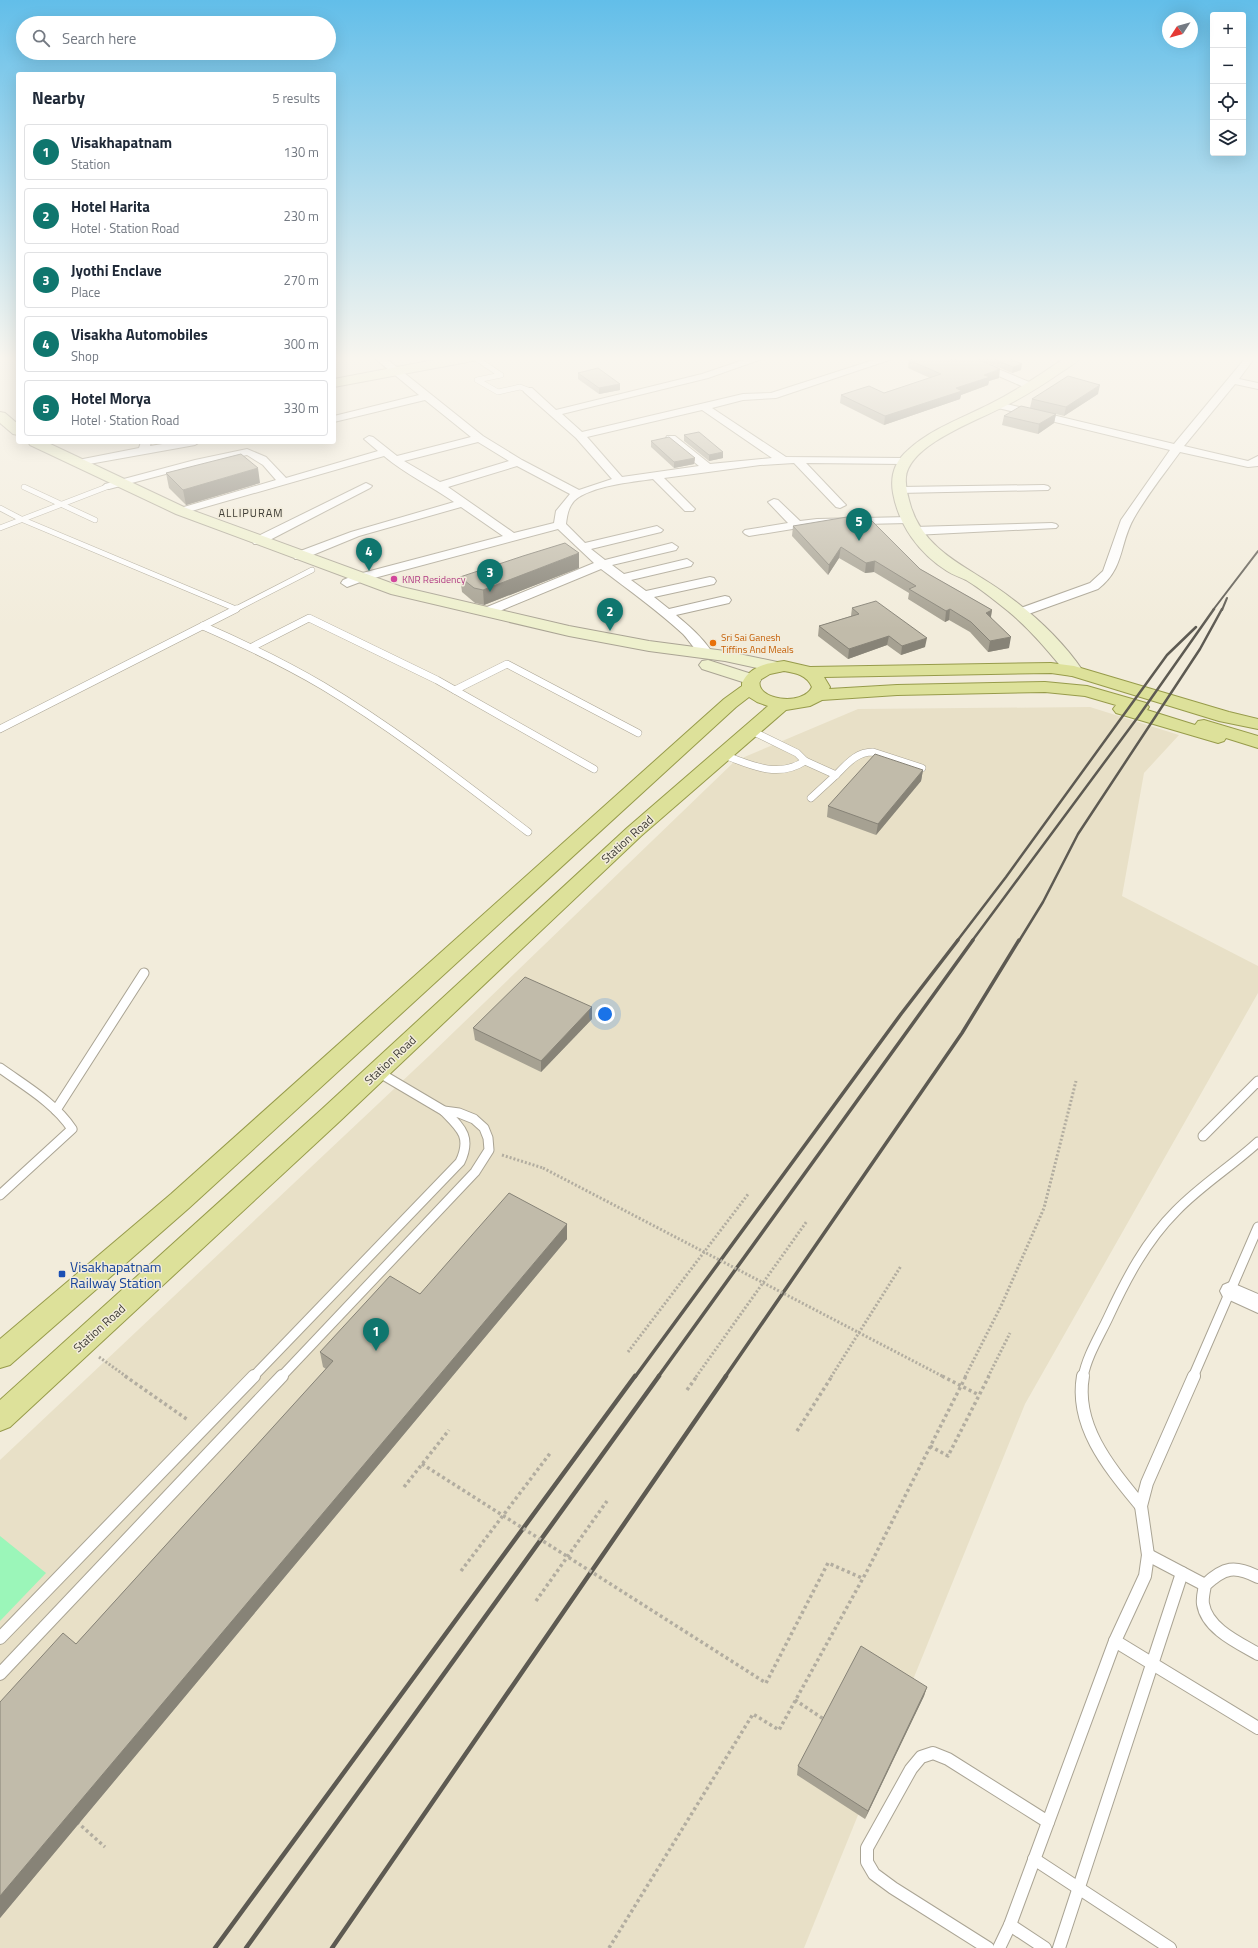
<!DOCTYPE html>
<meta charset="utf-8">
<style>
:root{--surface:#fff;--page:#f2f2f3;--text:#1f2937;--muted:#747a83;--line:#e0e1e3;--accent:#0f766e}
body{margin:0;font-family:"Titillium Web",sans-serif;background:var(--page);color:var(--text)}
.controls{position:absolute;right:12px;top:12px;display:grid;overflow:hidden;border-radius:4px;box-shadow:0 4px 16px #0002}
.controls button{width:36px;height:36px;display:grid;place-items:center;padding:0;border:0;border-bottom:1px solid var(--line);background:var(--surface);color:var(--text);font:20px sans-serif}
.compass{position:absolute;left:1162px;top:12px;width:36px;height:36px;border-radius:50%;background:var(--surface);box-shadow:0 4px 16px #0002;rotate:234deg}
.you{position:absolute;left:605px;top:1014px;width:14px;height:14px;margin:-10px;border:3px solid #fff;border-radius:50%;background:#1a73e8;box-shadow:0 0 0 6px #1a73e833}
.badge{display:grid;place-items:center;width:26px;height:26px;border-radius:50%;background:var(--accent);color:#fff;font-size:13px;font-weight:700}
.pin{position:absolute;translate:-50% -33px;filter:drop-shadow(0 1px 2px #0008)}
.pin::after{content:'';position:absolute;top:21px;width:14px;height:12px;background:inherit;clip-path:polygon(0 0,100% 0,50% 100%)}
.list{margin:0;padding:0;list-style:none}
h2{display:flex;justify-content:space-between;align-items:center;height:52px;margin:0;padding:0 16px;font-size:17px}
h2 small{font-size:13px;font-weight:400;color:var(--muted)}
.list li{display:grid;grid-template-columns:26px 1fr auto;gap:12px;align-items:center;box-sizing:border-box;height:56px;margin:0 8px 8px;padding:0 8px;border:1px solid var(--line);border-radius:4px}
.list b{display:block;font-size:15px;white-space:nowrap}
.list p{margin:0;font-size:13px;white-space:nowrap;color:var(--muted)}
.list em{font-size:13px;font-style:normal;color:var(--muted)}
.icon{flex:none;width:22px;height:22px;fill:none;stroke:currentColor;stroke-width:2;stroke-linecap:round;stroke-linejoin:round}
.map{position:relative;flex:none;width:1258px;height:1948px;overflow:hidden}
.search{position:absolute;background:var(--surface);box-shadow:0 4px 16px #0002;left:16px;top:16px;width:320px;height:44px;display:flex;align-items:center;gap:10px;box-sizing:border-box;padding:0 14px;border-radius:22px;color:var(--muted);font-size:15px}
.panel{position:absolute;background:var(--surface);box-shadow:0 4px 16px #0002;left:16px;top:72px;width:320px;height:372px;border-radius:4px}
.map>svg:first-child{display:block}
.built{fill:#e8e0c7}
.green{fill:#9bf6b9}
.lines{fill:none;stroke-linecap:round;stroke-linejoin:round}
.lane-far3-casing{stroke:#aaa494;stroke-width:6}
.lane-far2-casing{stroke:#aaa494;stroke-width:8}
.lane-far1-casing{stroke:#aaa494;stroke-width:11}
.lane-casing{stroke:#aaa494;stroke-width:14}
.street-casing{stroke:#aaa494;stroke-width:2}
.secondary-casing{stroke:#aaa494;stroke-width:2}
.primary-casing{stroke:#979b4b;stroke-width:2}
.path-far1{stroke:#b2ada0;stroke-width:3;stroke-dasharray:2 2;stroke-linecap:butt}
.path{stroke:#b2ada0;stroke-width:3.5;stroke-dasharray:3 3;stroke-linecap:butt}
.lane-far3{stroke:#fff;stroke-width:5}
.lane-far2{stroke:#fff;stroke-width:7}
.lane-far1{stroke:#fff;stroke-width:9}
.lane{stroke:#fff;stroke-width:12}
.street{fill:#fff;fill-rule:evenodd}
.secondary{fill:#eef0cd;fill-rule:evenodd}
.primary{fill:#dde19a;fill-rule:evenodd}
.rail-far3{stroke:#5d5a52;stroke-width:2}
.rail-far2{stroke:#5d5a52;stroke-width:2.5}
.rail-far1{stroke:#5d5a52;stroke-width:3.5}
.rail{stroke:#5d5a52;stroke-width:4.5}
.path-bridge-far1{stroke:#b2ada0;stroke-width:3;stroke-dasharray:2 2;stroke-linecap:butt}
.path-bridge{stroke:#b2ada0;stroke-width:3.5;stroke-dasharray:3 3;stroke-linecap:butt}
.wall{fill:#a6a192}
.shaded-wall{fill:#878377}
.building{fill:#c1bbaa;stroke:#878377}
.hotel-dot{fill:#d1479c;stroke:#f2ecdb;stroke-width:1.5}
.food-dot{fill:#e8710a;stroke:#f2ecdb;stroke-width:1.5}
.transit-dot{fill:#1a4fb4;stroke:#f2ecdb;stroke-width:1.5}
.labels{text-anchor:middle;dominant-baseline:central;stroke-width:3;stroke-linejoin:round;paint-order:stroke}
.far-hotel-label{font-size:10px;fill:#b23c85;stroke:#f2ecdb;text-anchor:start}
.far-food-label{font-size:10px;fill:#c56008;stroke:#f2ecdb;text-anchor:start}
.far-neighbourhood-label{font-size:11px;letter-spacing:1px;fill:#3f3d36;stroke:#f2ecdb}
.street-label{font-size:12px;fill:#3f3d36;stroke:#f2ecdb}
.near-transit-label{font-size:14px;fill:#164399;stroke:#f2ecdb;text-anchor:start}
</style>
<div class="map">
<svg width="1258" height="1948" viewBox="0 0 1258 1948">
<rect width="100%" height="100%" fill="#f2ecdb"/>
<!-- built -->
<path class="built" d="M1090 707 1179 735 1144 773 1122 896 1258 966V993L1025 1404 804 1948H0V1460L430 1055 735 761 858 709Z"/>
<!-- green -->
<path class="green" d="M0 1536 46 1573 0 1621Z"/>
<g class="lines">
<defs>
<g id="lane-far3">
<path d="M474 357 501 375 477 380 498 392 520 387 528 390"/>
<path d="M24 487 95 520"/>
<path d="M0 508 21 519 236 609"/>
<path d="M0 528 109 486"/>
<path d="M234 610 312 570"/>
</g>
<g id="lane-far2">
<path d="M203 626C244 644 284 663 323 686 395 729 461 781 528 832"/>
<path d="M252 647 309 618 437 680 594 769"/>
<path d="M455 690 507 664 638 733"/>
<path d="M0 729 236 609"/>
<path d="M722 754C750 765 778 779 805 761L797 753 750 730"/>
<path d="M805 761 836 775 811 798"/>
<path d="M836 775C847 764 856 752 873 752L922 768"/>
</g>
<g id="lane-far1">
<path d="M0 1068C25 1086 55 1103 72 1129L0 1195"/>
<path d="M56 1110 144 973"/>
<path d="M1203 1136 1258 1081"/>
<path d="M253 1377 460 1162C472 1137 461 1128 444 1111"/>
<path d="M281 1377 475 1172 489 1150 488 1138 484 1128 474 1119 459 1113 444 1111 378 1072"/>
<path d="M1083 1377C1087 1356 1099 1337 1108 1318 1126 1279 1146 1241 1176 1211 1201 1185 1232 1166 1258 1142"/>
<path d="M1193 1377 1258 1227"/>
</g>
<g id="lane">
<path d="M1083 1376C1074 1427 1111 1469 1141 1506"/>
<path d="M1148 1555 1205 1585"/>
<path d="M1258 1577C1235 1565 1224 1567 1205 1585 1204 1591 1202 1598 1203 1604 1207 1629 1239 1643 1258 1654"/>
<path d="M0 1638 254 1376"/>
<path d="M1115 1641 1258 1728"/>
<path d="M0 1674 282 1376"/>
<path d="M1034 1859 1170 1948"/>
<path d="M1010 1925 1045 1948"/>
<path d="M988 1948 893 1888 874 1874 867 1862V1848L911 1769 921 1757 933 1753 948 1759 1048 1822"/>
<path d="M999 1948 1010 1925 1115 1641 1145 1576 1148 1555 1141 1506 1147 1483 1194 1376"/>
<path d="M1059 1948 1182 1573"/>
</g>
<g id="street">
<path d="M372 356H383L483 436 522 460 579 490 612 479 576 438 524 392 523 390 524 388H532L556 410 702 374 755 356H770L708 378 562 414 582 432 743 394 771 393 886 356H901L776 398 743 400 712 408 786 457 904 458 909 461 904 464 806 463 844 503 846 505 840 508 836 507 794 463 760 465 664 478 695 509 693 511H685L653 479C632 482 590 486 574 501 568 508 567 516 566 524L585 543 657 526 663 530 661 532 591 549 605 560 672 543 678 547 676 550 612 565 624 574 687 559 693 563 691 566 631 580 646 591 710 577 714 578 716 581 714 584 654 597 669 609 725 596 729 597 731 600 729 603 676 615C689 626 702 637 712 652L710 655C698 658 691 642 683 634 657 610 629 590 601 569L490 615H482L480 612 482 609 594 563 558 529 363 581 347 587 341 583 343 580 355 575 503 536 461 507 359 536 303 559H295L293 556 295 553 351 532 454 502C431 486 405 474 384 456L181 514 177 513 175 511 177 509 276 480 263 465 247 455 196 466 109 489 103 486 105 484 195 460 247 449 266 457 286 478 378 451 364 439 369 436 373 437 397 456 471 437 425 400 334 422V416L419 395ZM702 410 772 458 710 464 675 436H667L666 438 667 440 699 466 622 477 587 437ZM478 442 509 461 440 482 404 461ZM517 466 570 494 556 511 554 523 514 533 448 487Z"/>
<path d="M953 356H967L1034 384 1035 386 1034 388H1026Z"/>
<path d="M1241 356H1250L1253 360 1239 379 1258 383V389L1235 384 1184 446 1248 461 1258 456V466L1248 467 1180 452C1164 474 1147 495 1134 518 1119 544 1125 568 1098 589L1023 616H1015L1013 613 1015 610 1090 583 1103 571 1121 520 1170 450 994 407 993 405 994 403 998 402 1174 444 1243 361Z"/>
<path d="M141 442H151L150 446 175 442H200L195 445 78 466 73 463 78 460 139 448Z"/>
<path d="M366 483 372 486 370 488 262 544H254L252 541 254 538Z"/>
<path d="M1044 485 1048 486 1050 488 1048 490 899 493 893 490 899 487Z"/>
<path d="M774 499 778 500 800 521 817 519 909 517 915 520 909 523 817 525 749 536 745 534 743 532 745 530 788 523 768 502Z"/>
<path d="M1052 523 1056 524 1058 526 1056 528 914 535 908 531 914 527Z"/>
<path d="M1230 1282 1258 1294V1313L1223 1297 1220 1291 1223 1285Z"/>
</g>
<g id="secondary">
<path d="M455 356H484L478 360 334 387V379Z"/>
<path d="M1067 356H1082C1077 363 1067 368 1060 373 1044 384 1027 395 1009 404 982 419 910 443 906 477 905 487 908 497 911 507 926 555 975 569 1011 598 1038 618 1064 643 1083 671L1080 675 1074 676 1068 675C1049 652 1031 630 1008 611 994 600 981 589 966 580 960 577 953 575 947 571 919 553 899 526 893 493 890 476 895 461 908 450 931 429 962 418 990 404 1017 390 1042 374 1067 356Z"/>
<path d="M0 412 5 413 18 424V435L13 434 0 423Z"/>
<path d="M28 442H46L186 508 402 587 569 626 649 641 725 651 782 663 785 667 782 671 776 672 725 661 649 651 569 636 391 594 176 514 30 445Z"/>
<path d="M708 660 758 676 761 680 758 684 752 685 702 669 699 665 702 661Z"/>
</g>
<path id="primary" d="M784 661 810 667 1051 663 1074 666 1229 712 1258 719V729L1219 721 1072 676 1051 673 824 677 830 687 829 689 897 685 1045 682 1087 686 1146 703 1149 707 1147 710 1195 725 1198 721 1204 720 1258 736V748L1226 738 1224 741 1218 743 1116 713 1113 709 1116 705 1085 696 1045 692 897 695 822 700 810 706 786 710 641 836 340 1121 10 1427 0 1431V1400L322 1109 627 828 768 706 757 702 749 697 736 707 189 1208 10 1365 0 1368V1339L171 1194 696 724 724 699 742 686V683C750 666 767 663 784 661ZM784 671C796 673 807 675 812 687 803 707 754 700 760 680L770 674Z"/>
</defs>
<!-- lane-far3 casing -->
<use href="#lane-far3" class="lane-far3-casing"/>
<!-- lane-far2 casing -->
<use href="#lane-far2" class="lane-far2-casing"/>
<!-- lane-far1 casing -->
<use href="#lane-far1" class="lane-far1-casing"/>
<!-- lane casing -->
<use href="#lane" class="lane-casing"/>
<!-- street casing -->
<use href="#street" class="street-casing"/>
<!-- secondary casing -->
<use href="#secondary" class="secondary-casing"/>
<!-- primary casing -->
<use href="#primary" class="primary-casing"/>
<!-- path-far1 -->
<g class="path-far1">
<path d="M502 1155 543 1168"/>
<path d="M628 1352 749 1193"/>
<path d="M99 1357 127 1377"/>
<path d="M696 1377 807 1221"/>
<path d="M831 1377 901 1266"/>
<path d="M965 1377 1002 1304 1044 1208 1076 1081"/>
<path d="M988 1377 1010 1333"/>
</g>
<!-- path -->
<g class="path">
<path d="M125 1376 188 1420"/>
<path d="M687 1390 697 1376"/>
<path d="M797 1431 832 1376"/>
<path d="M930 1446 948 1456 989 1376"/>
<path d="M404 1487 449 1430"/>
<path d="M461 1571 551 1452"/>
<path d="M536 1601 607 1501"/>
<path d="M766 1683 828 1563 862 1578"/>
<path d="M795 1700 825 1720"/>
<path d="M77 1822 105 1847"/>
<path d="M609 1948 753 1714 779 1730 867 1571 966 1376"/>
</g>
<!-- lane-far3 -->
<use href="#lane-far3" class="lane-far3"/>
<!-- lane-far2 -->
<use href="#lane-far2" class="lane-far2"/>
<!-- lane-far1 -->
<use href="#lane-far1" class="lane-far1"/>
<!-- lane -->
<use href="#lane" class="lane"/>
<!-- street -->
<use href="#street" class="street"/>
<!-- secondary -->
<use href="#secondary" class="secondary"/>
<!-- primary -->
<use href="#primary" class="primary"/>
<!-- rail-far3 -->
<g class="rail-far3">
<path d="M1213 610 1258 551"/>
<path d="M1222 610 1227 598"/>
</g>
<!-- rail-far2 -->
<g class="rail-far2">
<path d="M957 941 1006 877 1167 655 1196 627"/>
<path d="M972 941 1138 717 1214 609"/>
<path d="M1019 941 1043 902 1078 834 1200 649 1222 609"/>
</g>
<!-- rail-far1 -->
<g class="rail-far1">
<path d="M635 1377 901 1014 958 940"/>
<path d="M658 1377 973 940"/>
<path d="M725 1377 962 1033 1019 940"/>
</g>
<!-- rail -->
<g class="rail">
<path d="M215 1948 635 1376"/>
<path d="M246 1948 659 1376"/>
<path d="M332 1948 726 1376"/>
</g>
<!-- path-bridge-far1 -->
<path class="path-bridge-far1" d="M543 1168 944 1377"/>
<!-- path-bridge -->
<g class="path-bridge">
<path d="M942 1376 979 1395"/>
<path d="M422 1464 766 1683"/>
</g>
</g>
<!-- wall -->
<g class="wall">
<path d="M980 356H1004L1021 370 1012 373 979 359Z"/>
<path d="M909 360H952L999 378 989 381 988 385 961 395 960 399 884 425 840 403 841 395 884 393 930 378 908 368Z"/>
<path d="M578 373 620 390 599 394 578 379Z"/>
<path d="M1098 394 1064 416 1056 414 1054 423 1038 434 1002 425 1004 416 1030 408 1032 399Z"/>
<path d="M684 435 723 458 709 461 684 441Z"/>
<path d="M651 441 695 458 694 464 674 468 651 447Z"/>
<path d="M166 473 260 483 186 505 169 488Z"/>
<path d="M793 526 920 569 992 610 991 617 1009 648 988 652 970 632 949 620 945 622 908 599 909 593 874 572 865 573 839 558 828 575 792 536Z"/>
<path d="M579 568 484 605 475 603 462 592 460 577Z"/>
<path d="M852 608 925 647 901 655 887 645 848 659 818 636 819 626 851 616Z"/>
<path d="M923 770 921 781 876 835 827 817 828 806Z"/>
<path d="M592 1007V1019L541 1072 475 1040 473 1028Z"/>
<path d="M567 1224V1239L0 1918V1702L76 1644 326 1369 323 1367 320 1352 420 1294Z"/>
<path d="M927 1687 924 1696 865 1819 797 1775 798 1766Z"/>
</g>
<!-- shaded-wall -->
<g class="shaded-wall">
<path d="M1022 364 1021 370 1012 373 1013 367Z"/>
<path d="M1000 369 999 378 989 381 988 385 961 395 960 399 884 425 885 416 956 388 984 375Z"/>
<path d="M620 384V390L599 394V388Z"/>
<path d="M1100 385 1098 394 1064 416 1066 407Z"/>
<path d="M1056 414 1054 423 1038 434 1039 424Z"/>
<path d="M723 452V458L709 461V455Z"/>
<path d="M695 458 694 464 674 468V462Z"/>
<path d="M258 468 260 483 186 505 183 490Z"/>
<path d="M841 547 839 558 828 575 829 565Z"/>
<path d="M579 553V568L484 605 483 590Z"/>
<path d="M875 561 874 572 865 573 866 563Z"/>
<path d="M950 609 949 620 945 622 946 611Z"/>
<path d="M992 610 990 621 986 613Z"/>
<path d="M889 636 887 645 848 659 849 649Z"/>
<path d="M1011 637 1009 648 988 652 990 641Z"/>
<path d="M927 638 925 647 901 655 902 646Z"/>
<path d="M923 770 921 781 876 835 878 824Z"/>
<path d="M592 1007V1019L541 1072V1061Z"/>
<path d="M567 1224V1239L0 1918V1896Z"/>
<path d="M927 1687 924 1696 865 1819 868 1811Z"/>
</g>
<!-- building -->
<g class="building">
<path d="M920 356H943L952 360 964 356H971L1000 369 984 375 990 377 956 388 962 391 885 416 841 395 869 386 884 393 941 374 909 360Z"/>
<path d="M987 356H1004L1022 364 1013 367Z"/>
<path d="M598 368 620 384 599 388 578 373Z"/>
<path d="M1068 376 1100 385 1066 407 1032 399Z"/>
<path d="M1021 406 1056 414 1039 424 1004 416Z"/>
<path d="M699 432 723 452 709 455 684 435Z"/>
<path d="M669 437 695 458 674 462 651 441Z"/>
<path d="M241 454 258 468 183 490 166 473Z"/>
<path d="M866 515 920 569 992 610 986 613 1011 637 990 641 971 622 950 609 946 611 909 589 916 586 875 561 866 563 841 547 829 565 793 526 853 516Z"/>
<path d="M565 543 579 553 483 590 474 588 460 577 523 556Z"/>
<path d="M876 601 927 638 902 646 889 636 849 649 819 626 859 614 852 608Z"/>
<path d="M875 754 923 770 878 824 828 806Z"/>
<path d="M525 977 592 1007 541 1061 473 1028Z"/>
<path d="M509 1193 567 1224 0 1896V1702L63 1633 76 1644 333 1361 320 1352 390 1276 420 1294Z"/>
<path d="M861 1646 927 1687 868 1811 798 1766Z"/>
</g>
<!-- sky -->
<linearGradient id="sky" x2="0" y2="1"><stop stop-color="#62bee9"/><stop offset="0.57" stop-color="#f9f6ef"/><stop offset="1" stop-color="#f9f6ef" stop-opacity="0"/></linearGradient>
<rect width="1258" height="629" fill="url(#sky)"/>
<!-- markers -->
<circle class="hotel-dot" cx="394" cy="579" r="4"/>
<circle class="food-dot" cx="713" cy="643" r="4"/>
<rect class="transit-dot" x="58" y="1270" width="8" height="8" rx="2"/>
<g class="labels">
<!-- far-hotel labels -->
<g class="far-hotel-label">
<text x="402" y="579">KNR Residency</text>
</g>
<!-- far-food labels -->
<g class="far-food-label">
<text x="721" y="637">Sri Sai Ganesh<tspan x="721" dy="12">Tiffins And Meals</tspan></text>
</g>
<!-- far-neighbourhood labels -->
<g class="far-neighbourhood-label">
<text x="251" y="513">ALLIPURAM</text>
</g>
<!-- street labels -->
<g class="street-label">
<text transform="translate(627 839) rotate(-42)">Station Road</text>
<text transform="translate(390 1060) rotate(-43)">Station Road</text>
<text transform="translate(99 1328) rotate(-42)">Station Road</text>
</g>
<!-- near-transit labels -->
<g class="near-transit-label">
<text x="70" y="1266">Visakhapatnam<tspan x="70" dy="16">Railway Station</tspan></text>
</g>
</g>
</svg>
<div class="controls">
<button>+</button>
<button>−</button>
<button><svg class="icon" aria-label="locate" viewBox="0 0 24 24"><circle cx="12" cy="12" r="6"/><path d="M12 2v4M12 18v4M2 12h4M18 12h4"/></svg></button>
<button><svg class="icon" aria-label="layers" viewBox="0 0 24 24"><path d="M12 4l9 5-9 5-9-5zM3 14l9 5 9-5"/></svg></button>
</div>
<svg class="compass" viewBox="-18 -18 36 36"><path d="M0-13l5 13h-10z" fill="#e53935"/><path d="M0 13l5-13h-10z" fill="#747a83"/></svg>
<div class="you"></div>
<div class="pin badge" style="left:376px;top:1351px">1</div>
<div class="pin badge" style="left:610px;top:631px">2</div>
<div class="pin badge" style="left:490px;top:592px">3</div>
<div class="pin badge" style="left:369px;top:571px">4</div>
<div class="pin badge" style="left:859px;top:541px">5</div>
<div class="search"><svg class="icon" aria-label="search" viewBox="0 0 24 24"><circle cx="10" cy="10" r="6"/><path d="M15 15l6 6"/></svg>Search here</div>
<section class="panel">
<h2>Nearby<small>5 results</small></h2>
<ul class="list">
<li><span class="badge">1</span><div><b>Visakhapatnam</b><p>Station</p></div><em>130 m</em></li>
<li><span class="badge">2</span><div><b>Hotel Harita</b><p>Hotel · Station Road</p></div><em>230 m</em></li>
<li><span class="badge">3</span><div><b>Jyothi Enclave</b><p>Place</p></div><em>270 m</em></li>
<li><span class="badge">4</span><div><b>Visakha Automobiles</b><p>Shop</p></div><em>300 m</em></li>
<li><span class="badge">5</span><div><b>Hotel Morya</b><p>Hotel · Station Road</p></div><em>330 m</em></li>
</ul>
</section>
</div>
